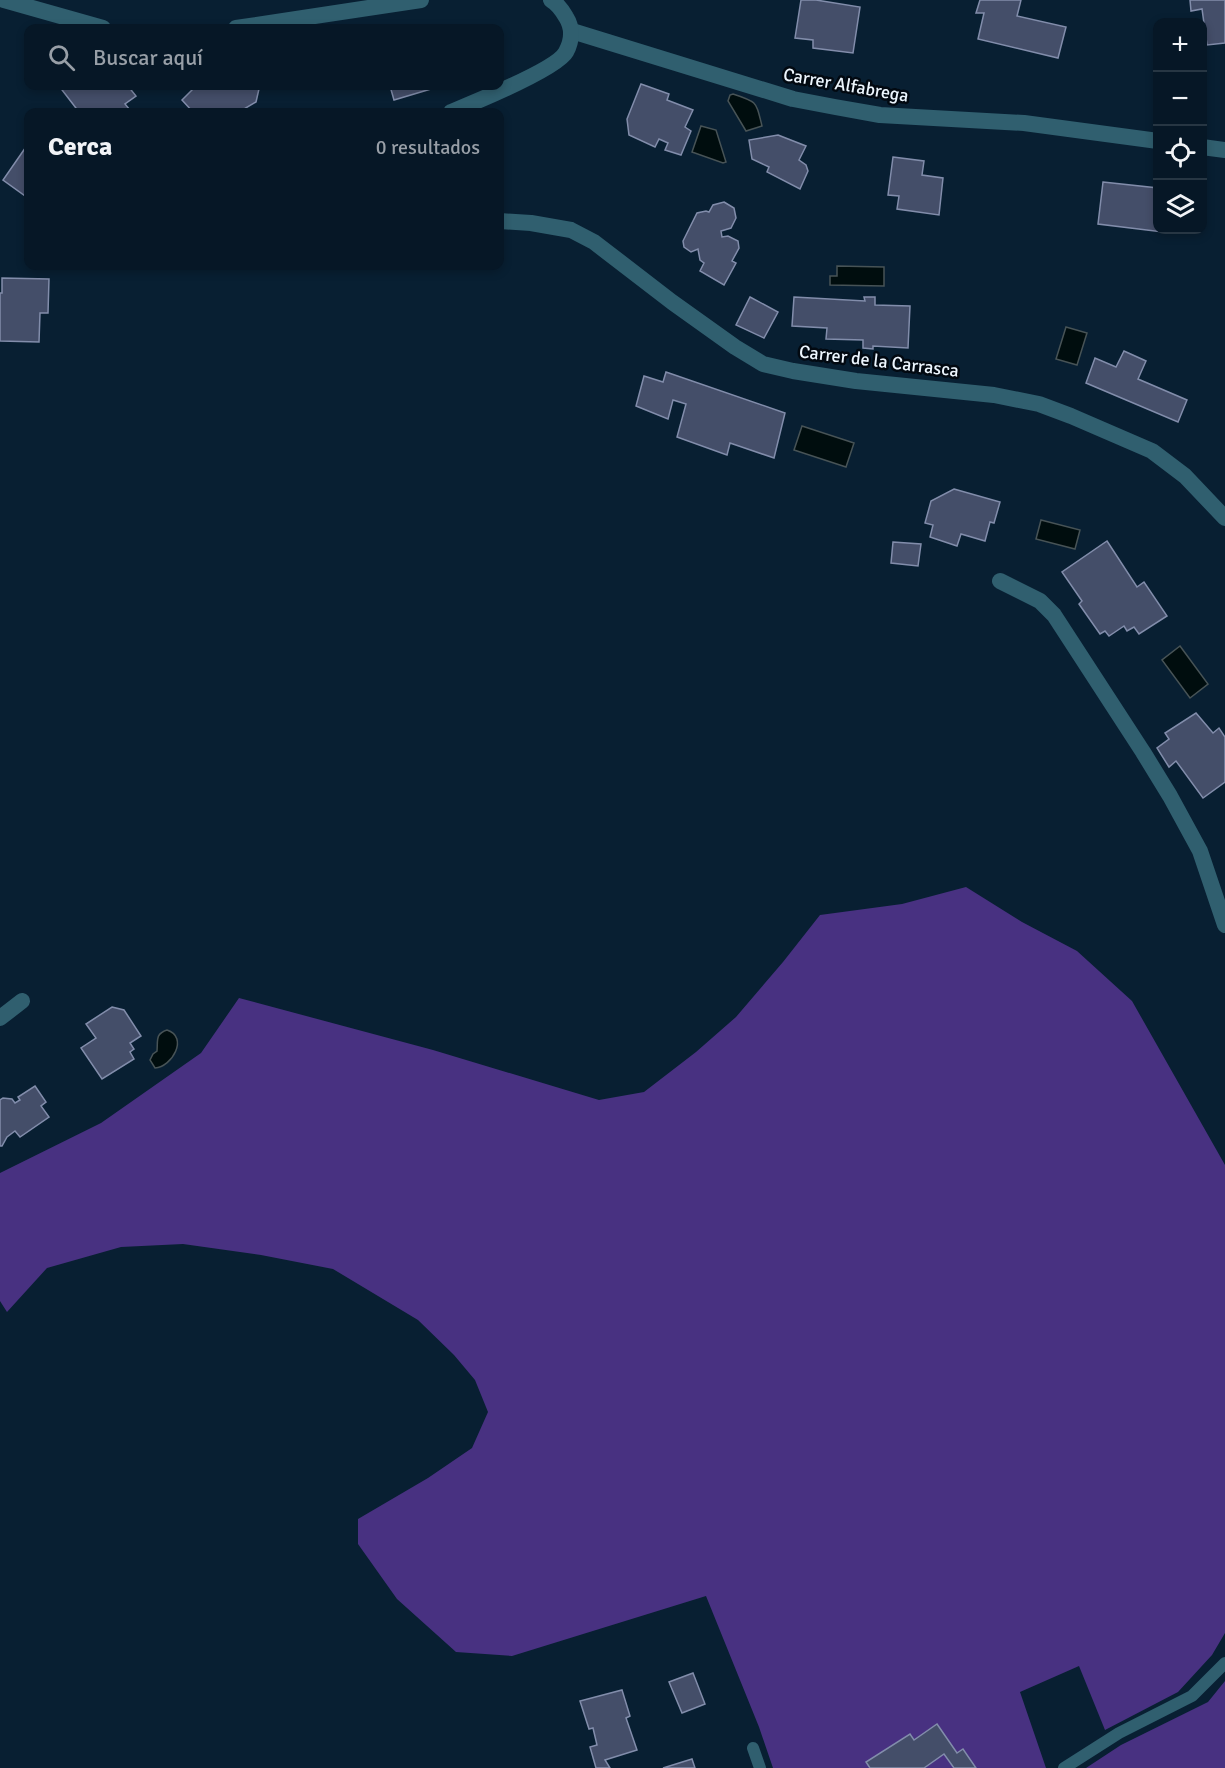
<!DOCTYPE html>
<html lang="es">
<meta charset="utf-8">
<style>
:root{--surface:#061726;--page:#142432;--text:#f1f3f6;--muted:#989fa7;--line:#273643}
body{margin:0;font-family:Signika,sans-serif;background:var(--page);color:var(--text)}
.controls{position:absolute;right:18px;top:18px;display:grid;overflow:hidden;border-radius:12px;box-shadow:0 3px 9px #0003}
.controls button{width:54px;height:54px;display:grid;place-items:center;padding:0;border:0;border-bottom:2px solid var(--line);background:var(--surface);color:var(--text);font:30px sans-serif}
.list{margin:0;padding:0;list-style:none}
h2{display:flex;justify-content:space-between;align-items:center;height:78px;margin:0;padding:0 24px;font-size:26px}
h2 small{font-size:20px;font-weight:400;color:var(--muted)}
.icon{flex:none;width:33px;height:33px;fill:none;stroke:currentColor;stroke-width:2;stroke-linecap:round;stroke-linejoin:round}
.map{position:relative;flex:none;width:1225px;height:1768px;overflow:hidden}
.search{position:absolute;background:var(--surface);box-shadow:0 3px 9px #0003;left:24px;top:24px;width:480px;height:66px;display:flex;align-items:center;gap:15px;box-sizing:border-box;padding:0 21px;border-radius:12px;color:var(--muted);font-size:22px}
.panel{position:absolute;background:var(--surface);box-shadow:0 3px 9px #0003;left:24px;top:108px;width:480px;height:162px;border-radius:12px}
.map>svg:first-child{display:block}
.forest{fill:#483181}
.water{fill:#000d0e;stroke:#475356;stroke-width:1.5}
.building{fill:#444e69;stroke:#828dab;stroke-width:1.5}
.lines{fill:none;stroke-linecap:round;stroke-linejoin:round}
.service{stroke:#305f6f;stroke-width:12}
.minor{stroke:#305f6f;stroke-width:16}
.labels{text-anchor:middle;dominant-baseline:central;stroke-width:5;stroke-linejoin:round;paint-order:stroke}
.street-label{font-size:18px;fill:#edf6fe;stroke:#020911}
</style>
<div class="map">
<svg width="1225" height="1768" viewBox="0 0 1225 1768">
<rect width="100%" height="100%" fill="#081f32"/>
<!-- forest -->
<g class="forest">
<path d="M966 887 1022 922 1077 951 1132 1001 1225 1165V1633L1212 1655 1178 1692 1105 1730 1079 1666 1020 1692 1046 1768H773L759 1727 706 1596 512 1656 456 1652 397 1599 358 1544V1519L428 1478 472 1448 488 1412 475 1380 454 1355 418 1320 333 1269 261 1255 183 1244 121 1247 47 1268 7 1312 0 1301V1173L101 1123 201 1053 239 998 433 1050 599 1100 644 1092 696 1052 736 1017 783 962 820 915 902 904Z"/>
<path d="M1225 1681V1768H1086L1121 1745 1208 1702Z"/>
</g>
<!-- water -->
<g class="water">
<path d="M733 94C758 102 756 102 762 126L746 131 728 101 730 95Z"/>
<path d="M701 126 716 130 726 162 723 163 692 152Z"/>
<path d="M837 266 884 267V286L830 285V276H837Z"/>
<path d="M1066 327 1087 333 1077 365 1056 359Z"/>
<path d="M802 426 854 443 846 467 794 450Z"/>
<path d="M1041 520 1080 530 1075 549 1036 539Z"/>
<path d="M1180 646 1208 684 1190 698 1162 660Z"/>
<path d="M167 1030C189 1037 172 1067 155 1068L150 1060 153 1054 157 1051C158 1040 155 1034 167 1030Z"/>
</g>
<!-- building -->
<g class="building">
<path d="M801 0H816L860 7 853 53 813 48V40L795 38Z"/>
<path d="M980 0H1021L1017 16 1066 27 1058 58 978 39 984 13H976Z"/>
<path d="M1190 0H1225V43L1207 45 1202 9 1191 11Z"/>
<path d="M641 84 669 94 667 100 693 110 685 127 691 131 681 155 665 150 668 143 659 139 655 147 629 135 627 119Z"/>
<path d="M59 86H128L136 96 125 104 130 110 127 112H79Z"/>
<path d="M196 86H259V89L256 102 239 112H193L182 100Z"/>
<path d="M390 86H441L394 100Z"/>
<path d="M778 135 806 146 799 160 806 165 808 171 800 189 767 172 769 167 752 159 749 140Z"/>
<path d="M28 144V198L3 180Z"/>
<path d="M893 157 924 161 922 175 943 178 939 215 897 209 899 196 888 195Z"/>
<path d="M1103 182 1158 188V230H1172L1171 233 1098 224Z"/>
<path d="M724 202 734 208 736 218 731 228 721 231 722 237 728 236 738 241 739 248 732 261 736 263 724 285 700 271 704 263 700 260 698 249 691 252 684 247 683 241 697 213 706 211 709 212 713 205Z"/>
<path d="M2 278 49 279 48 313H40L39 342 0 341V293H2Z"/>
<path d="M750 297 778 312 764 338 736 325Z"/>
<path d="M794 297 865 301 864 297H875V305L910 306 908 348 873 346V349L863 348V340L826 339 827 328 792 326Z"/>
<path d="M1124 351 1146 361 1138 379 1187 400 1178 422 1086 383 1095 358 1116 367Z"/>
<path d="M666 372 785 413 774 458 730 443 727 455 677 437 686 404 673 400 668 419 636 406 644 376 663 382Z"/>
<path d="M954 489 1000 502 994 523 990 522 985 541 961 534 957 546 930 537 933 525 925 523 931 501Z"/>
<path d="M1107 541 1137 587 1144 582 1167 616 1139 634 1134 627 1127 631 1124 626 1109 636 1105 631 1100 634 1079 604 1082 601 1062 572Z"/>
<path d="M893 542 921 544 918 566 891 563Z"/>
<path d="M1196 713 1213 733 1219 728 1225 737V782L1203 798 1176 761 1169 767 1157 748 1169 739 1165 733Z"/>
<path d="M112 1007 124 1010 141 1036 130 1043 134 1049 130 1052 134 1059 102 1079 81 1048 96 1038 86 1024Z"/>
<path d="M35 1086 46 1102 41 1106 49 1117 20 1137 15 1131 7 1137 2 1146H0V1100L3 1098 12 1099 15 1103 20 1100 18 1097Z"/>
<path d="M693 1673 705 1704 682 1713 669 1682Z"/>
<path d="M622 1690 630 1716 626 1718 637 1750 605 1760 610 1768H596L590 1747 597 1745 593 1728 589 1729 580 1701Z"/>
<path d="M937 1724 957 1753 963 1749 976 1768H954L944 1754 924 1768H870L866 1762 910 1734 914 1740Z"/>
<path d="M692 1759 695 1768H663Z"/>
</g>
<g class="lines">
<!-- service -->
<g class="service">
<path d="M753 1748 760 1768"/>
<path d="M1064 1768 1119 1733 1192 1696 1225 1663"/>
</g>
<!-- minor -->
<g class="minor">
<path d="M4 0 103 28"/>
<path d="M236 28 421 0"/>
<path d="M572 31 793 99 835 107 880 115 1024 123 1158 141"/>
<path d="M451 112C473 103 557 69 566 52 572 41 573 28 566 17 562 10 558 4 551 0"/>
<path d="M1202 147 1225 150"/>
<path d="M500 221 531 223 571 230 594 242 672 302 735 347 763 364 793 371 856 381 994 395 1039 404 1071 416 1152 451 1185 476 1225 518"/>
<path d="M1000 581 1040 601 1054 615 1143 752 1170 796 1200 851 1225 925"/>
<path d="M0 1018 22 1001"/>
</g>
</g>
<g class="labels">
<!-- street labels -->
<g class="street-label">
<text transform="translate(846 85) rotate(10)">Carrer Alfabrega</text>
<text transform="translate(879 361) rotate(7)">Carrer de la Carrasca</text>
</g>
</g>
</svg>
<div class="controls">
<button>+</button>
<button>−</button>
<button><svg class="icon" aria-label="locate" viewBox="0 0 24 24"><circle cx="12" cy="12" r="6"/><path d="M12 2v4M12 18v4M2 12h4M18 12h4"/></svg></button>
<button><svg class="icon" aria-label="layers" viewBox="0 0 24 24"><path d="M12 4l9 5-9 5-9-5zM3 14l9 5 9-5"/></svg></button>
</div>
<div class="search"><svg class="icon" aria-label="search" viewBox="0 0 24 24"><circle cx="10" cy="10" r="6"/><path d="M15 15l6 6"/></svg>Buscar aquí</div>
<section class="panel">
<h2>Cerca<small>0 resultados</small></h2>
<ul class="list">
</ul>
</section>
</div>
